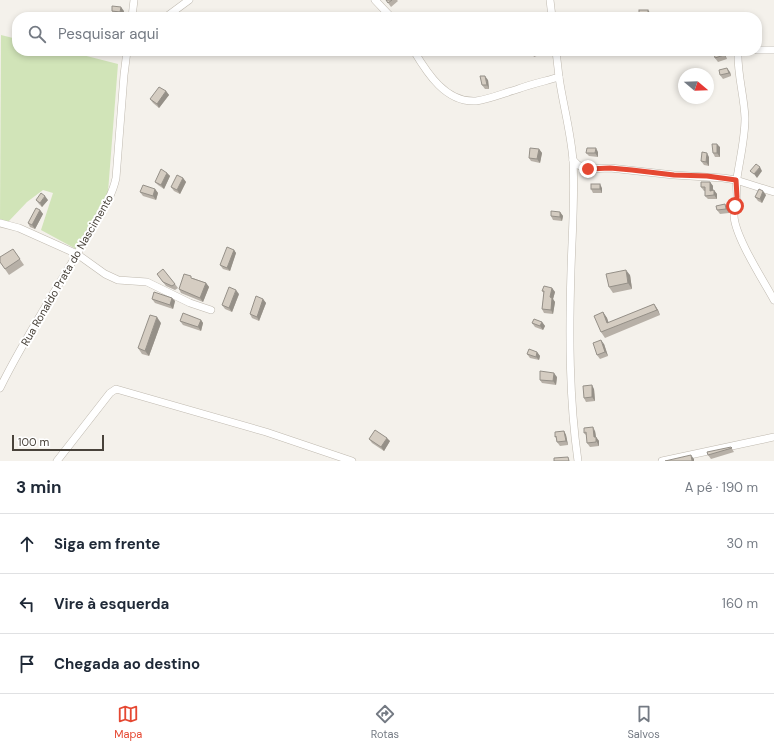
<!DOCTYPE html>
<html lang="pt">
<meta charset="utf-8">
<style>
:root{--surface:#fff;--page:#f2f2f3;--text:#1f2937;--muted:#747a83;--line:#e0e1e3;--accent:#e54832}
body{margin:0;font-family:"DM Sans",sans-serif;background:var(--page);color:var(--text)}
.compass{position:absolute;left:678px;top:68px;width:36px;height:36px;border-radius:50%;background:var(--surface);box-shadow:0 2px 6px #0003;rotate:109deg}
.scale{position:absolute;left:12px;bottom:10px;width:92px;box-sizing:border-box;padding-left:4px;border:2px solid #48423a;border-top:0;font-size:11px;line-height:14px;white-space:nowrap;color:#48423a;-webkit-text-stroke:3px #fff;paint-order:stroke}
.stop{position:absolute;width:12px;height:12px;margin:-9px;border:3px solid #e54832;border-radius:50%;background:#fff}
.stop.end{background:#e54832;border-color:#fff;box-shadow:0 1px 4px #0008}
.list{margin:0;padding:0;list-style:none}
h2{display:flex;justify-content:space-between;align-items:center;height:52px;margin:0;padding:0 16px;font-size:17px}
h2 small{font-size:13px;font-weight:400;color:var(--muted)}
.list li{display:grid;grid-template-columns:26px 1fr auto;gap:12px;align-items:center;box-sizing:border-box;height:60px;padding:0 16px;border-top:1px solid var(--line)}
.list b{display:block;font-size:15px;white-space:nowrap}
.list em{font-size:13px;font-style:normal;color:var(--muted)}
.icon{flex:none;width:22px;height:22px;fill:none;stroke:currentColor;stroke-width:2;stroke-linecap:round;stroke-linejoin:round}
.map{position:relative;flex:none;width:774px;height:461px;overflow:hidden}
.search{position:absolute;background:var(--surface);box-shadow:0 2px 6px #0003;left:12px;right:12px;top:12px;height:44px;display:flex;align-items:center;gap:10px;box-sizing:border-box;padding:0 14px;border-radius:16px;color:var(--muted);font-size:15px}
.sheet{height:232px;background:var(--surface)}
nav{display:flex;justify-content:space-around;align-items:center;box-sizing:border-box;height:56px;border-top:1px solid var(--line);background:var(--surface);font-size:11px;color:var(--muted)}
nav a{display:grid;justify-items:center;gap:2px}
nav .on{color:var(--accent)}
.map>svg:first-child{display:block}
.green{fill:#d1e4b8}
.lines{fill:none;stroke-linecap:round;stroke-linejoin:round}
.minor-casing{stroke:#bfb9af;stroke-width:8}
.minor{stroke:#fff;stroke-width:7}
.wall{fill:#b7b0a7}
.shaded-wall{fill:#959088}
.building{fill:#d5cdc2;stroke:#959088}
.route{stroke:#e54832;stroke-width:5}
.labels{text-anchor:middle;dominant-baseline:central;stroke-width:4;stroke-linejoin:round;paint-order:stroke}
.street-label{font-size:11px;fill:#48423a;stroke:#fff}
</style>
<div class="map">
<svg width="774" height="461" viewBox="0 0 774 461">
<rect width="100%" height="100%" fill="#f4f1eb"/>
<!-- green -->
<path class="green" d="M1 35 17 39V51H67L118 64 108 192 76 249 41 230 53 193 43 190 27 202 8 222 0 220Z"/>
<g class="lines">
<defs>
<g id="minor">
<path d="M375 0 391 17"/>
<path d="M550 0 552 17"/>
<path d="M132 17 134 0"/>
<path d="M166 17 189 0"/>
<path d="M757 50H774"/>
<path d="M414 51C427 73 446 103 476 101 490 99 504 93 518 89 531 84 546 81 559 77 563 105 571 132 573 161 575 197 572 234 571 270 569 334 569 398 578 461"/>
<path d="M556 51 559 77"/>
<path d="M738 51C737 73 744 95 745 118 745 138 740 158 737 178 736 184 737 190 737 197 736 203 734 208 734 215 734 235 763 280 774 300"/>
<path d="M573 160 578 165 588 169 610 168 674 175 723 178 736 180 774 192"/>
<path d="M0 223 19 228 77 254 105 274 118 280 147 282 190 303 211 310"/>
<path d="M0 388C26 335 59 286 88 235 98 217 112 198 116 178L124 75 127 51"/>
<path d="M57 461 110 393 116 389 266 432 352 461"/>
<path d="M662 461 774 437"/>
</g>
</defs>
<!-- minor casing -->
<use href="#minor" class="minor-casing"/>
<!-- minor -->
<use href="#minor" class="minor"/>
</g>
<!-- wall -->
<g class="wall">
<path d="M386 0H397L398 1 391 7Z"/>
<path d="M112 11H124L123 16 114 15Z"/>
<path d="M651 14V17H640L639 15Z"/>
<path d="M531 51H537L539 55 534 57Z"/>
<path d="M723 51 727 59 718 62 715 58Z"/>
<path d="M730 72 731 76 723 79 720 75Z"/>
<path d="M488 80 489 89H485L482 85Z"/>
<path d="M166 91 169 95 159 108 153 103 150 99Z"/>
<path d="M720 147V157H715L713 153Z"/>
<path d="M539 149 542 153 540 163 531 161 529 158Z"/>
<path d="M598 152V157L589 156 586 153Z"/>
<path d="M709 157V166L704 165 701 161Z"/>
<path d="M167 173 170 176 164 189 158 185 155 182Z"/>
<path d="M183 178 186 182 180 194 174 191 171 187Z"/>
<path d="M710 182 713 186V190L717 194V199H708L705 196V191H704L701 187Z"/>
<path d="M602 188V193H593L591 189Z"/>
<path d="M155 189 158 193 156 200 143 196 140 192Z"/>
<path d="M766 195 762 203 758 201 755 197Z"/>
<path d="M36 200H48L42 207 39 204Z"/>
<path d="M728 208 729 213 720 214 717 210Z"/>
<path d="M40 210 43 214 35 229 30 227 28 223Z"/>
<path d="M560 212 563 216 562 221 553 220 551 216Z"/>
<path d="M13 249 24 265 9 275 0 262Z"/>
<path d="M234 250 236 253 230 271 223 269 220 265Z"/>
<path d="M157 274 175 284 178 288 175 290 166 286Z"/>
<path d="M630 275 632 289 613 293 609 287Z"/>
<path d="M193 278 206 283 209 287 203 302 181 293 179 289Z"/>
<path d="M552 288 555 292 553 299 555 302 553 314 544 313 542 309 544 293 542 291Z"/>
<path d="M239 294 232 312 225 309 222 305Z"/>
<path d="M172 298 175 301 173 309 155 303 152 299Z"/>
<path d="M263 299 266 303 259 321 252 318 250 314Z"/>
<path d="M654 304 658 310 660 315 605 338 601 332 603 312 607 318 608 323Z"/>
<path d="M201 320 203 323 201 331 183 325 180 321Z"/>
<path d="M542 322 545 326 543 330 535 327 532 323Z"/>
<path d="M161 323 149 356 142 354 138 348Z"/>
<path d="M604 344 608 356 600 359 597 355Z"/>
<path d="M537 352 540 356 539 360 530 358 527 354Z"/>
<path d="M557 377 556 385 542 383 540 380Z"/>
<path d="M594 389 595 401 586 402 584 398Z"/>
<path d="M564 431 566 435 568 445 560 446 557 442 556 438 555 437Z"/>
<path d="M595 431 596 437 599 441V446L590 447 587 443V436L584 433Z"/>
<path d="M369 439 390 441 384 451 372 443Z"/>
<path d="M731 447 734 452 711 459 708 455Z"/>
</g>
<!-- shaded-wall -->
<g class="shaded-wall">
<path d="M121 7 124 11 123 16 120 12Z"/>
<path d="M648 10 651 14V17H649L648 15Z"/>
<path d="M723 51 727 59 724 55Z"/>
<path d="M727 68 730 72 731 76 729 73Z"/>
<path d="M485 76 488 80 489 89 487 85Z"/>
<path d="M166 91 169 95 159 108 157 104Z"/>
<path d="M717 144 720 147V157L717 153Z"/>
<path d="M596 148 598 152V157L595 153Z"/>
<path d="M539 149 542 153 540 163 537 159Z"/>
<path d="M707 153 709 157V166L706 162Z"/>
<path d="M760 167 762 171 757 178 754 174Z"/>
<path d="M167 173 170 176 164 189 161 185Z"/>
<path d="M183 178 186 182 180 194 177 190Z"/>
<path d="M710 182 713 186V194L710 191Z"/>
<path d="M600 184 602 188V193L600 189Z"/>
<path d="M155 189 158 193 156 200 153 196Z"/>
<path d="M714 190 717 194V199L714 195Z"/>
<path d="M763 191 766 195 762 203 760 199Z"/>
<path d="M45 196 48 200 42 207 40 203Z"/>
<path d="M725 204 728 208 729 213 726 209Z"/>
<path d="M40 210 43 214 35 229 32 225Z"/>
<path d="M560 212 563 216 562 221 560 217Z"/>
<path d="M234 250 236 253 230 271 227 268Z"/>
<path d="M626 270 630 275 632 289 628 283Z"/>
<path d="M206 283 209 287 203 302 200 298Z"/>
<path d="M552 288 555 292 553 299 555 302 553 314 551 310 550 297Z"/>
<path d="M236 290 239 294 232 312 229 308Z"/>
<path d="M172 298 175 301 173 309 170 305Z"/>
<path d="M263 299 266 303 259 321 257 317Z"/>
<path d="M654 304 658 310 660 315 657 310Z"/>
<path d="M603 312 607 318 611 329 607 323Z"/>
<path d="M157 317 161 323 149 356 145 351Z"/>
<path d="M201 320 203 323 201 331 198 327Z"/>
<path d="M542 322 545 326 543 330 540 326Z"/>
<path d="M601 340 604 344 608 356 605 352Z"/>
<path d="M537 352 540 356 539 360 536 357Z"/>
<path d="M554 373 557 377 556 385 553 381Z"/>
<path d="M592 385 594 389 595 401 592 397Z"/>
<path d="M593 427 595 431 596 437 599 441V446L594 437Z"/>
<path d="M564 431 566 435 568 445 566 441Z"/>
<path d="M387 438 390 441 384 451 381 447Z"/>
<path d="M691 455 694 459V461H692Z"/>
</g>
<!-- building -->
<g class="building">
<path d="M386 0H392L388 3Z"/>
<path d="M112 6 121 7 120 12 112 11Z"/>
<rect x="639" y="10" width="9" height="5"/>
<path d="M81 15 86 16V17H81Z"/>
<path d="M531 51H536L531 53Z"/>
<path d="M723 51 724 55 715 58 714 53Z"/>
<path d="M727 68 729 73 720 75 719 70Z"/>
<path d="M480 76H485L487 85H482Z"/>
<path d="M159 87 166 91 157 104 150 99Z"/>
<path d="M712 144H717V153H713Z"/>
<path d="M530 148 539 149 537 159 529 158Z"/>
<path d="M587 148H596L595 153H586Z"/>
<path d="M702 152 707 153 706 162 701 161Z"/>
<path d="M756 164 760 167 754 174 750 171Z"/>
<path d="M161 169 167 173 161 185 155 182Z"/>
<path d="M177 175 183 178 177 190 171 187Z"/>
<path d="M701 182H710V191L714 190V195L705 196V187H701Z"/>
<rect x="591" y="184" width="9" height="5"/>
<path d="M143 185 155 189 153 196 140 192Z"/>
<path d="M759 189 763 191 760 199 755 197Z"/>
<path d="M41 193 45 196 40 203 36 200Z"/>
<path d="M725 204 726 209 717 210 716 206Z"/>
<path d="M36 208 40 210 32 225 28 223Z"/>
<path d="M551 211 560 212V217L551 216Z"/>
<path d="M227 247 234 250 227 268 220 265Z"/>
<path d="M13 249 20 259 5 269 0 262V257Z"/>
<path d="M163 269 175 284 172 286 163 282 157 274Z"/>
<path d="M626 270 628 283 609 287 606 274Z"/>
<path d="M184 274 191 276V278L206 283 200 298 179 289Z"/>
<path d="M544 286 552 288 550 297 552 298 551 310 542 309 544 291H542Z"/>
<path d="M229 287 236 290 229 308 222 305Z"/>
<path d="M154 292 172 298 170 305 152 299Z"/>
<path d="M256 296 263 299 257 317 250 314Z"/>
<path d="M654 304 657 310 601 332 594 316 603 312 607 323Z"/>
<path d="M183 313 201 320 198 327 180 321Z"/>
<path d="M150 315 157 317 145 351 138 348Z"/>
<path d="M534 319 542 322 540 326 532 323Z"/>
<path d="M601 340 605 352 597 355 593 343Z"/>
<path d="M529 349 537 352 536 357 527 354Z"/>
<path d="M540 371 554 373 553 381 540 380Z"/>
<path d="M592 385V397L584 398 583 386Z"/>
<path d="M593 427 594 437H596V442L587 443 586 432 584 433V428Z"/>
<path d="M375 430 387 438 381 447 369 439Z"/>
<path d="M564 431 566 441 557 442 556 436 555 437V432Z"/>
<path d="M731 447 732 448 708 455 707 452Z"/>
<path d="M691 455 692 461H665Z"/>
<path d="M568 457 569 461H554V458Z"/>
</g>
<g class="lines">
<!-- route -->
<path class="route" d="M588 169 610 168 632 170 674 175 707 176 736 180 737 197 735 206"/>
</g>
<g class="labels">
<!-- street labels -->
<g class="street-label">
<text transform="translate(67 270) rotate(-60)">Rua Ronaldo Prata do Nascimento</text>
</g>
</g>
</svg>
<svg class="compass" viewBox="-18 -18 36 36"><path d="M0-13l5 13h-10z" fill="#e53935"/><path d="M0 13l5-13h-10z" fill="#747a83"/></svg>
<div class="scale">100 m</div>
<div class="stop" style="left:735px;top:206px"></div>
<div class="stop end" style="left:588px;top:169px"></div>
<div class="search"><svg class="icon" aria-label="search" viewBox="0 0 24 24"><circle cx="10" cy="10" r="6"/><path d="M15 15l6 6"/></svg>Pesquisar aqui</div>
</div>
<section class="sheet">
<h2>3 min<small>A pé · 190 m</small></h2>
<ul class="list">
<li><svg class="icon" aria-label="ahead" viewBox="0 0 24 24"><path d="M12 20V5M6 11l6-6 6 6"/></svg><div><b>Siga em frente</b></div><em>30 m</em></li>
<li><svg class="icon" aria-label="left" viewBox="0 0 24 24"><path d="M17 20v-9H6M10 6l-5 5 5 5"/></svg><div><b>Vire à esquerda</b></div><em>160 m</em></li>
<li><svg class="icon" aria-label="arrive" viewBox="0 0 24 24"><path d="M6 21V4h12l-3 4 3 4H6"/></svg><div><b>Chegada ao destino</b></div></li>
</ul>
</section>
<nav>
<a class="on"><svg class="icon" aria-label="map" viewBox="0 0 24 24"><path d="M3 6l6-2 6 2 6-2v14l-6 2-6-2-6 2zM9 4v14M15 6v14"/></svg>Mapa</a>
<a><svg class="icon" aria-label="directions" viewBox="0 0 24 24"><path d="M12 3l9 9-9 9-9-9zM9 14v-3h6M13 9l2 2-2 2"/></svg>Rotas</a>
<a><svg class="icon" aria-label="saved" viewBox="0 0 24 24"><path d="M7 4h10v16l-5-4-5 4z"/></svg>Salvos</a>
</nav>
